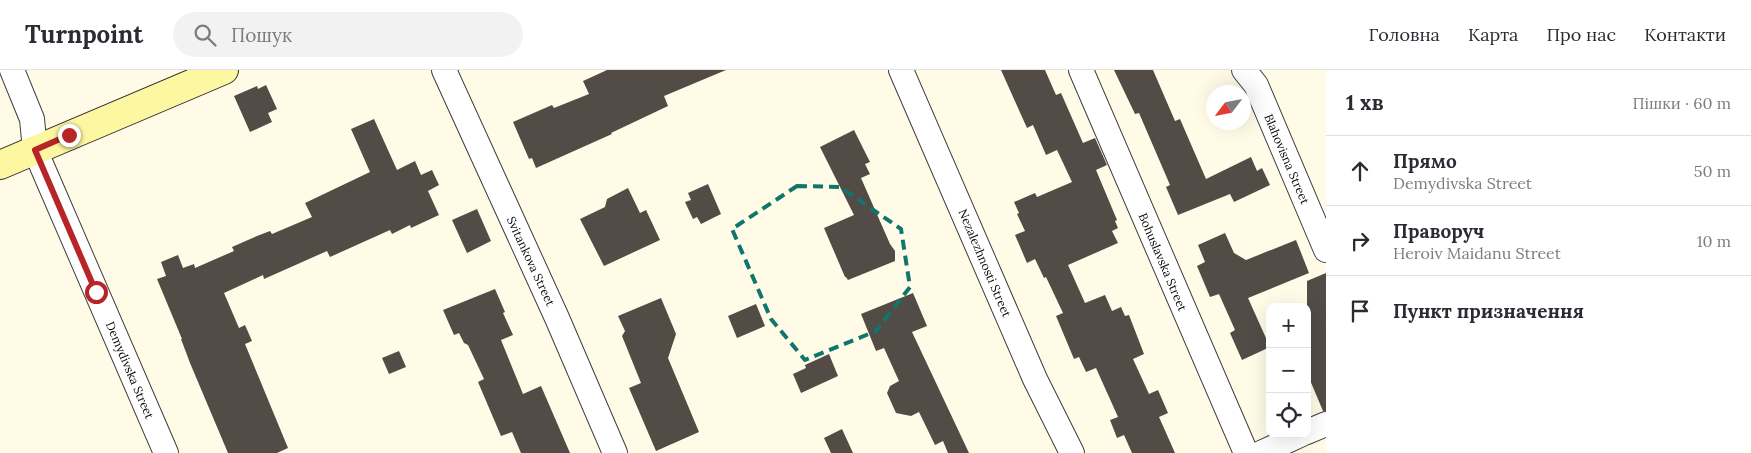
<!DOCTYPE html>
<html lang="uk">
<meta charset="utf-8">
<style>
:root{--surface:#fff;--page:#f2f2f3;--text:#2b2b33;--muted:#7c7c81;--line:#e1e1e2}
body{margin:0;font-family:Lora,serif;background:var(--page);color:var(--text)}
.controls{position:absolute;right:15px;bottom:15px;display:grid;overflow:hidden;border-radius:10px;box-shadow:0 5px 20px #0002}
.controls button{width:45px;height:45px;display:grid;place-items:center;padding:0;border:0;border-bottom:1px solid var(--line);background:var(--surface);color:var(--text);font:25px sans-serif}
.compass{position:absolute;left:1206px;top:15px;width:45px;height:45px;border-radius:50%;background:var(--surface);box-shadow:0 5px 20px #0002;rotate:238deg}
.stop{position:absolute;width:15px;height:15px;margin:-11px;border:4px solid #b72527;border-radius:50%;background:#fff}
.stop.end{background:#b72527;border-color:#fff;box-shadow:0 1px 5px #0008}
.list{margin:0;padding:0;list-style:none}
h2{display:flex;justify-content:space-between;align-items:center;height:65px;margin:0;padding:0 20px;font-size:21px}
h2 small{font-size:16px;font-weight:400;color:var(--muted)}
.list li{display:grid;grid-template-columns:32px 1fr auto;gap:15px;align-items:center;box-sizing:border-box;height:70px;padding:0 20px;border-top:1px solid var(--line)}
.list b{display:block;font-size:19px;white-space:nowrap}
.list p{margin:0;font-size:16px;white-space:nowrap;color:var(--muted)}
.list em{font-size:16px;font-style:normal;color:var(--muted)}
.icon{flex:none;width:28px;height:28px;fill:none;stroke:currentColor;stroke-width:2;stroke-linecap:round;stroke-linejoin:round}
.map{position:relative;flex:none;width:1326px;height:383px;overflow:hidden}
header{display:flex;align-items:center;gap:30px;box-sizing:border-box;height:70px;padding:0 25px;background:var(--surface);border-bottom:1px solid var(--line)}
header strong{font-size:24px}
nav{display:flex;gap:28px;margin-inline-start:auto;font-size:18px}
.search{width:350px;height:45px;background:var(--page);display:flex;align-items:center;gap:12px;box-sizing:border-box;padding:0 18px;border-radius:28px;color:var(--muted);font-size:19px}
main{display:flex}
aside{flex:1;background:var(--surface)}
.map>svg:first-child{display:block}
.building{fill:#524b46}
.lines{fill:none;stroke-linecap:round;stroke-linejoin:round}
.street-casing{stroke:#3d3d3d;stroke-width:26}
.secondary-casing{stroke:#2c2c2c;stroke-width:30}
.street{stroke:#fff;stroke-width:24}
.secondary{stroke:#fef7a2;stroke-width:28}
.route{stroke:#b72527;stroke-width:6}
.marked{fill:none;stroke:#0f766e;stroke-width:4;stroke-dasharray:10 6;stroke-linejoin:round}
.labels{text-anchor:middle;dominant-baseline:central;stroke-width:5;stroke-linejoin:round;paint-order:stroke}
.street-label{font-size:12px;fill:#0a0a0a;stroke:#fff}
</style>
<header>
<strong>Turnpoint</strong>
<div class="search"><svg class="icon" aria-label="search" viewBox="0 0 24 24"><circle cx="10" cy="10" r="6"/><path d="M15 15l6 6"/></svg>Пошук</div>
<nav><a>Головна</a><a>Карта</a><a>Про нас</a><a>Контакти</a></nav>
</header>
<main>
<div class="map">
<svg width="1326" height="383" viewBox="0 0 1326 383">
<rect width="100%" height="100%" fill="#fffbe7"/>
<!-- building -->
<g class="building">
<path d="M607 0H726L664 26 668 36 611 63 612 64 536 98 532 88 529 89 513 52 552 35 554 38 589 24 583 11Z"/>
<path d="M1001 0H1045L1056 25 1061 23 1083 73 1095 68 1107 95 1096 100 1117 150 1115 151 1118 158 1112 161 1118 173 1068 195 1085 233 1105 225 1112 241 1121 237 1125 246 1129 245 1144 284 1133 289 1149 324 1158 320 1168 343 1159 347 1175 383H1132L1124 365 1117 368 1110 350 1118 347 1096 298 1086 302 1079 287 1074 289 1056 246 1063 243 1046 207 1044 208 1035 189 1027 193 1015 165 1025 161 1017 144 1019 143 1014 132 1035 123 1037 127 1072 112 1057 80 1046 85 1033 55 1027 58Z"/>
<path d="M1114 0H1153L1175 51 1180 49 1206 109 1251 87 1257 101 1262 98 1270 115 1234 132 1230 124 1178 145 1166 117 1170 115 1139 43 1135 44Z"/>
<path d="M266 15 277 39 268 43 272 52 250 62 234 26 257 16 258 19Z"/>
<path d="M374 49 397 100 415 91 421 105 432 100 439 115 428 121 439 145 411 158 410 155 392 164 390 160 330 187 327 181 264 209 263 205 224 223 239 258 245 255 252 271 245 274 288 378 277 383H228L190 293 181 269H182L157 209 166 206 161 192 178 185 183 198 194 194 195 198 234 181 232 177 257 166 270 161 272 164 312 147 305 133 370 102 351 59Z"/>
<path d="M854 60 870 92 865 94 870 104 861 108 890 174 895 181V191L848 210 846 207H845L824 158 854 145 820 77Z"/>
<path d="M708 114 721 144 701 154 697 147 693 149 685 132 691 130 688 123Z"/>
<path d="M628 118 640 143 646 140 660 170 604 196 580 149 605 137 607 129Z"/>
<path d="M477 139 491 171 467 183 452 150Z"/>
<path d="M1225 163 1234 183 1246 190 1296 170 1309 203 1248 228 1270 277 1242 290 1230 263 1235 260 1219 224 1210 227 1197 196 1205 192 1198 175Z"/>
<path d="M1326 203V341H1323L1307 303V211Z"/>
<path d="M495 219 505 242 503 243 513 265 501 270 523 324 541 316 570 383H521L512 362 501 366 478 312 484 309 468 275 464 273 459 263 454 265 443 240Z"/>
<path d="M913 223 927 256 912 262 969 383H948L943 371 935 375 919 342 911 346 896 343 887 323 890 316 899 311 884 278 876 281 861 244Z"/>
<path d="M661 228 676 264 668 288 699 362 656 381 629 318 641 313 622 266 625 261 618 246Z"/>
<path d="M756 234 765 256 737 268 728 246Z"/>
<path d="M399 281 406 297 389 304 382 288Z"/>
<path d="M829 284 838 306 801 323 793 304 806 298 805 295Z"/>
<path d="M842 359 853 383H831L824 368Z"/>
</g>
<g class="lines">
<defs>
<g id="street">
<path d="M12 0 32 49 35 80 166 383"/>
<path d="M444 0 557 248 615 383"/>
<path d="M901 0 1035 309 1072 383"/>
<path d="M1081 0 1246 383"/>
<path d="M1244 0 1256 15 1326 180"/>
<path d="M1307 362 1326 354"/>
<path d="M1261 383 1302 364"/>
</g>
<path id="secondary" d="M0 95 224 0"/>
</defs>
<!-- street casing -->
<use href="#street" class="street-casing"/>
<!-- secondary casing -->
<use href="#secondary" class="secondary-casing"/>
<!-- street -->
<use href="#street" class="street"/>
<!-- secondary -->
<use href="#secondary" class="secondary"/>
</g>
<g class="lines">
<!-- route -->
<path class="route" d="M69 65 35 80 96 222"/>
</g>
<!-- marked area -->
<path class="marked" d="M797 116 840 117 901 159 910 217 876 261 805 290 771 249 732 159Z"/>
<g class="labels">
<!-- street labels -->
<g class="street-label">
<text transform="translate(1287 89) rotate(67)">Blahovisna Street</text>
<text transform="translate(531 191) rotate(65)">Svitankova Street</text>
<text transform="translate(1163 192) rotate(67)">Bohuslavska Street</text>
<text transform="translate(985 193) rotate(67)">Nezalezhnosti Street</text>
<text transform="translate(130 300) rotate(67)">Demydivska Street</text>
</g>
</g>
</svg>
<div class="controls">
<button>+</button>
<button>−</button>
<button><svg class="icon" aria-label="locate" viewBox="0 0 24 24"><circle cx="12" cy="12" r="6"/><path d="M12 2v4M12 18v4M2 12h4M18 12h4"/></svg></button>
</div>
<svg class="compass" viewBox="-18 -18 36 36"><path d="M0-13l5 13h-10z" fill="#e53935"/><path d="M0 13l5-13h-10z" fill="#7c7c81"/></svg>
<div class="stop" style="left:96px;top:222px"></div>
<div class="stop end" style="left:69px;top:65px"></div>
</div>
<aside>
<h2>1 хв<small>Пішки · 60 m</small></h2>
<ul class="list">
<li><svg class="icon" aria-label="ahead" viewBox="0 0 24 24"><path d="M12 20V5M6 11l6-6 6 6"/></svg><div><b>Прямо</b><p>Demydivska Street</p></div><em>50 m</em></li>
<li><svg class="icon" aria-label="right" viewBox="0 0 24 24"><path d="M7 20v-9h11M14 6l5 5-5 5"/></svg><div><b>Праворуч</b><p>Heroiv Maidanu Street</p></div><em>10 m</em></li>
<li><svg class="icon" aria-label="arrive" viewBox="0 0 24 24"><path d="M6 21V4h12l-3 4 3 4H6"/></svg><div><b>Пункт призначення</b></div></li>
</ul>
</aside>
</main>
